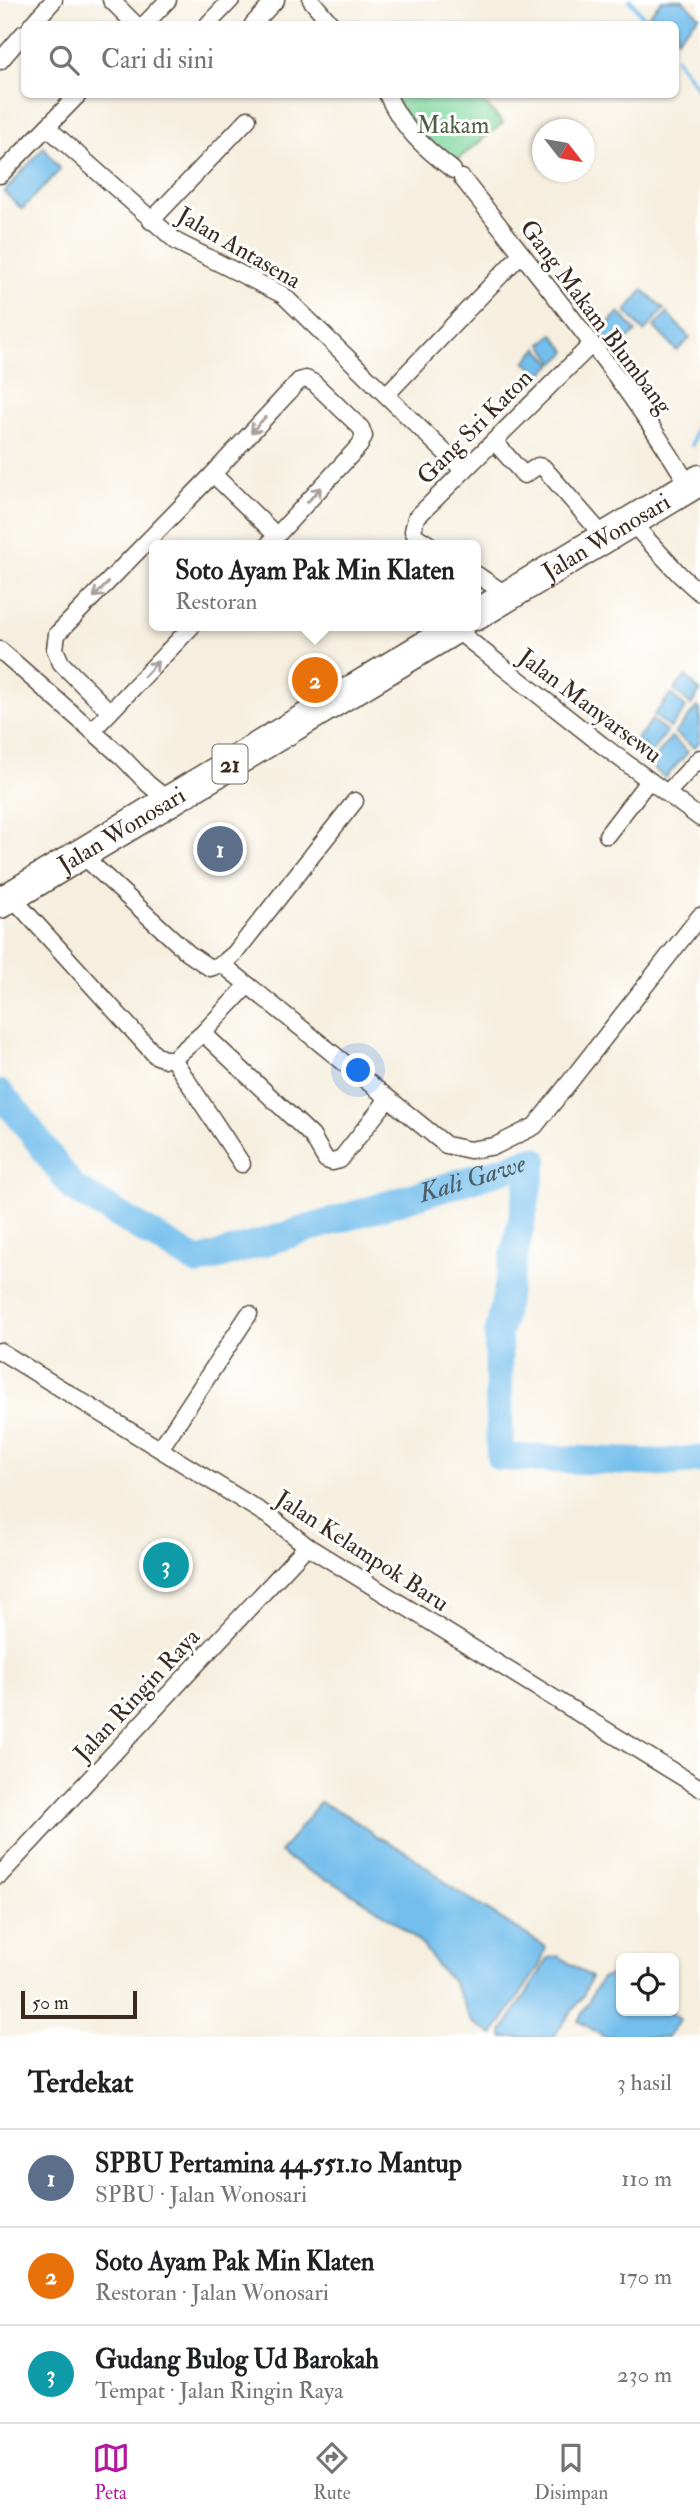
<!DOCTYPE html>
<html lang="id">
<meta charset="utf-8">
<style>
:root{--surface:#fff;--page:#f2f2f2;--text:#202124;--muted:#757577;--line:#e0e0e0;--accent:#b5179e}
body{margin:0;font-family:"IM FELL Double Pica",serif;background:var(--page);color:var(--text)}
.controls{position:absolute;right:21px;bottom:21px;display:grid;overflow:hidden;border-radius:10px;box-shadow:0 2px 5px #0004}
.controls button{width:63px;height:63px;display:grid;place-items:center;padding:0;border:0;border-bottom:2px solid var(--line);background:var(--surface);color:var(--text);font:35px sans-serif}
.compass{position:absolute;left:532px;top:119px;width:63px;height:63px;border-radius:50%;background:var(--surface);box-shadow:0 2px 5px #0004;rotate:121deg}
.scale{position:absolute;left:21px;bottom:18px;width:116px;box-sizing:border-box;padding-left:7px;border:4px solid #3b2a1e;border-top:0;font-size:19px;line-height:24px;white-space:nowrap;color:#3b2a1e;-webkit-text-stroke:5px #fff;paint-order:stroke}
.you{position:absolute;left:359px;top:1071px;width:24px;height:24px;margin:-18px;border:5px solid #fff;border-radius:50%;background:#1a73e8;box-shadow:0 0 0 10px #1a73e833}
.badge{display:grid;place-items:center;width:46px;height:46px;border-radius:50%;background:var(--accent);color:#fff;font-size:23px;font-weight:700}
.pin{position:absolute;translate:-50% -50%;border:4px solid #fff;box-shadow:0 2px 7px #0006}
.popup{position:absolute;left:149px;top:540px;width:332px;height:91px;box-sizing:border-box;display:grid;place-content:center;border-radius:10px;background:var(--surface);filter:drop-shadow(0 2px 5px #0005);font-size:23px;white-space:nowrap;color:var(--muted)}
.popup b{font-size:26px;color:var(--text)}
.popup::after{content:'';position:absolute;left:50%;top:100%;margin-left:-14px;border:14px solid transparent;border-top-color:var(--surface)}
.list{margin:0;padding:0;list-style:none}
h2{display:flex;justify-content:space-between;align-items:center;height:91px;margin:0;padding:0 28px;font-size:30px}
h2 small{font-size:23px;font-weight:400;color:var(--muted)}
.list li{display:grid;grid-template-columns:46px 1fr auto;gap:21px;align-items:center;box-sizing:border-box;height:98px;padding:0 28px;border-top:2px solid var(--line)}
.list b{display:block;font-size:26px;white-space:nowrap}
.list p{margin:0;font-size:23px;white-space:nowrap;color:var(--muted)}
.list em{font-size:23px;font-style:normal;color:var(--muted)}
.icon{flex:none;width:38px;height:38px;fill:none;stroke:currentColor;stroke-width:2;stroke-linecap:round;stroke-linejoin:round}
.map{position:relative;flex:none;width:700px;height:2037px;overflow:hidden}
.search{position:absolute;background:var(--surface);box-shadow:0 2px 5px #0004;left:21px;right:21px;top:21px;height:77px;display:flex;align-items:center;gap:18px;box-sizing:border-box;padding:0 24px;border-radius:10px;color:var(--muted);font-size:26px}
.sheet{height:385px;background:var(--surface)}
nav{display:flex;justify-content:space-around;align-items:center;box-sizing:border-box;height:98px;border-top:2px solid var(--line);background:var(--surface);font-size:19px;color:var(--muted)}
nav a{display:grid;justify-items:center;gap:4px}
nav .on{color:var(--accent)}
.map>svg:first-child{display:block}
.green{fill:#80d79c;stroke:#5e805d;stroke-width:2}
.water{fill:#72beec;stroke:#567485;stroke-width:2}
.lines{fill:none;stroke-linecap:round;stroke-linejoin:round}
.stream{stroke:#72beec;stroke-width:4.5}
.river{stroke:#72beec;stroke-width:28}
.street-casing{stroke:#57483b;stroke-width:19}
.highway-casing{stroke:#57483b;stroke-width:33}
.street{stroke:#fff;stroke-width:16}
.highway{stroke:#fff;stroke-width:30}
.oneway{stroke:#a79f9a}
.labels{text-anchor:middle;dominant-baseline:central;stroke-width:6;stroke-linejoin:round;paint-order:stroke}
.shield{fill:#fff;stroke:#766a62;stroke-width:2}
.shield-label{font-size:23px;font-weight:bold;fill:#3b2a1e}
.park-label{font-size:24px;fill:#505e44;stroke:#fff}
.street-label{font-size:24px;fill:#3b2a1e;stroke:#fff}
.water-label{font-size:26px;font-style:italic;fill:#4e5e66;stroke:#fff}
</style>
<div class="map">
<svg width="700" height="2037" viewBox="0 0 700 2037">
<rect width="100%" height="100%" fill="#fff"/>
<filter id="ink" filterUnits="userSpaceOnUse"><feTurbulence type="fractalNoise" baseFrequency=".0143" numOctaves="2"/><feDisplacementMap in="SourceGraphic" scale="14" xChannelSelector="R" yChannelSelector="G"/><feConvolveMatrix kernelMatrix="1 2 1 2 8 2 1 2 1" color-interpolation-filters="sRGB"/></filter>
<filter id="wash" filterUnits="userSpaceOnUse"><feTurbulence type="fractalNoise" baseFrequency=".00686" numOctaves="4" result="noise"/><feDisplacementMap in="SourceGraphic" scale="28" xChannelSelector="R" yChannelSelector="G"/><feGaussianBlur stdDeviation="1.57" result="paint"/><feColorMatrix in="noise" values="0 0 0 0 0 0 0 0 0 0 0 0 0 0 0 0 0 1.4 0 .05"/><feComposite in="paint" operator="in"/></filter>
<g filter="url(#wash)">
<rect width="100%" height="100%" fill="#f6efdf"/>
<!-- green -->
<path class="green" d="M393 95H477L503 123 452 164 417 132Z"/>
<!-- water -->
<g class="water">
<path d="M662 0H683L699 16 677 39 676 24H659L648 16Z"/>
<path d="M44 147 60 170 22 209 4 192Z"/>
<path d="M643 290 664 309 644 332 626 311Z"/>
<path d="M619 312 636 332 616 349 600 332Z"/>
<path d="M667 313 690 338 677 351 654 327Z"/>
<path d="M553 334 567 352 555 363 542 344Z"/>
<path d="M538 348 553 364 541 375 525 362Z"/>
<path d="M686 676 700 691 691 705 674 690Z"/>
<path d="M671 694 686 708 670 728 654 715Z"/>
<path d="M697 707 700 710V741L694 748 675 733Z"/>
<path d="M652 720 667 732 651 752 636 740Z"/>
<path d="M671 737 688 752 665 778 650 765Z"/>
<path d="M320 1802 347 1815 378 1837 407 1852 454 1889 546 1947 540 1965 493 2035 472 2022 453 1982 438 1967 424 1947 409 1933 374 1907 331 1881C320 1880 292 1860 280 1853Z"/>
<path d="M558 1956 591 1977 583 1996 553 2037H502V2032L549 1958Z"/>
<path d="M611 1976 621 1982V2011C640 2011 669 2005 680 2020L667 2037H605L578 2021 598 1984 602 1978Z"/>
</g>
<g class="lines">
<!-- stream -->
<g class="stream">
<path d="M630 0 649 24"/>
<path d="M676 59 700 91"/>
<path d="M692 445 700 410"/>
</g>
<!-- river -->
<path class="river" id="s1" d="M0 1094 19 1115 73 1188 198 1262 534 1160 498 1335 500 1457 663 1463 700 1459"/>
</g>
</g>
<g filter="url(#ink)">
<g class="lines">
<defs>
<g id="street">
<path d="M111 0 135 24"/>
<path d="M311 0 331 24"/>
<path d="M32 24 54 0"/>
<path d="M145 24 168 0"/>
<path d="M208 24 231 0"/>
<path d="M253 24 276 0"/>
<path d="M0 61 24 33"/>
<path d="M387 94C402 128 424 148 453 170"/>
<path d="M48 128 177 242 283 295 464 471"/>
<path d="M0 175 79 94"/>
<path d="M462 178C540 279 624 376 689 486"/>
<path d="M151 221 248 119"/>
<path d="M386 395 521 254"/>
<path d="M494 441 524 475 538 466 543 467 605 538"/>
<path d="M213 474 277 536"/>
<path d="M631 522 680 575 700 593"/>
<path d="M430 545 416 536 413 531 416 518 592 344"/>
<path d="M476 574 508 596"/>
<path d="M455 629 602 745 700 818"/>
<path d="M0 650 122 757 148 784 169 801"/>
<path d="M110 712 61 663 55 649 57 634 213 474 299 381 306 379 314 383 361 428 364 436 360 445 268 545"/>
<path d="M92 731 192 626"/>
<path d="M667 793 700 758"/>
<path d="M607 835 649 780"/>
<path d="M81 854 188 953 210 968 222 964 235 953 355 801"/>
<path d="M11 896 155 1055 164 1059H173L203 1033 247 986"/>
<path d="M222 964 446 1145 470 1150 495 1146 535 1126 700 916"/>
<path d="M203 1033 312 1136 326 1160 332 1162 340 1160 388 1099"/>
<path d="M173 1059 242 1164"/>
<path d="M0 1351 273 1519 307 1546 700 1788"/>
<path d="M160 1449 249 1314"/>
<path d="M0 1875 307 1546"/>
</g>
<g id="highway">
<path id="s2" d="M476 615 700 480"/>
<path id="s3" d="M0 903 459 626"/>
</g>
</defs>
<!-- street casing -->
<use href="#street" class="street-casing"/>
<!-- highway casing -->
<use href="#highway" class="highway-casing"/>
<!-- street -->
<use href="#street" class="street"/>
<!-- highway -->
<use href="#highway" class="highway"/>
</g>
<!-- one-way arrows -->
<defs><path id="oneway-shaft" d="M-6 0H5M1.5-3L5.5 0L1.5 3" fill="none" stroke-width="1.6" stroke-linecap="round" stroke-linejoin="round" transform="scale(1.75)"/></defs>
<g class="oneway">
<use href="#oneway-shaft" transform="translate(258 425) rotate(133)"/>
<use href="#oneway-shaft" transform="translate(314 495) rotate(-48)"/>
<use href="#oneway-shaft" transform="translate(101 590) rotate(134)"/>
<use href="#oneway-shaft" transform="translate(151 669) rotate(-47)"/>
</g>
</g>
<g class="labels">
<!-- shield labels -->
<rect class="shield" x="212.5" y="744.5" width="35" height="39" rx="5"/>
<g class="shield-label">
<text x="230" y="764">21</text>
</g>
<!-- park labels -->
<g class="park-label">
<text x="453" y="125">Makam</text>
</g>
<!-- street labels -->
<g class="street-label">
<text transform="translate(239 248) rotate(30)">Jalan Antasena</text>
<text transform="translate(596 317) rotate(53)">Gang Makam Blumbang</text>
<text transform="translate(475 427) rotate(-45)">Gang Sri Katon</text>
<text stroke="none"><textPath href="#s2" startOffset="152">Jalan Wonosari</textPath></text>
<text transform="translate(590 706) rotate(37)">Jalan Manyarsewu</text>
<text stroke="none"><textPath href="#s3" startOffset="142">Jalan Wonosari</textPath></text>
<text transform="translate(362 1551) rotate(33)">Jalan Kelampok Baru</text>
<text transform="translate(137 1695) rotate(-47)">Jalan Ringin Raya</text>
</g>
<!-- water labels -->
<g class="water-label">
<text stroke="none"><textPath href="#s1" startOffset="551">Kali Gawe</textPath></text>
</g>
</g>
</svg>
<div class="controls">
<button><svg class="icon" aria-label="locate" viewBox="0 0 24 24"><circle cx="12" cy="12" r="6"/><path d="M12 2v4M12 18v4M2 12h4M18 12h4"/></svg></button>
</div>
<svg class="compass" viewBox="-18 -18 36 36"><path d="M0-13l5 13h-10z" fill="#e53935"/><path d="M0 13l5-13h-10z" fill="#757577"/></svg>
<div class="scale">50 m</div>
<div class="you"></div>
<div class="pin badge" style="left:220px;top:849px;background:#5c6f8a">1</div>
<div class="pin badge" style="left:315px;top:680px;background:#e8710a">2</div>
<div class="popup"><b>Soto Ayam Pak Min Klaten</b>Restoran</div>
<div class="pin badge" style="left:166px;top:1565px;background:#0f9aa8">3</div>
<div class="search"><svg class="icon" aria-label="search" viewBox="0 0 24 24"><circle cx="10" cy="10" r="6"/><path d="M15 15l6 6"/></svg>Cari di sini</div>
</div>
<section class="sheet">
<h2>Terdekat<small>3 hasil</small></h2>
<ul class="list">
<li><span class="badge" style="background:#5c6f8a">1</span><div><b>SPBU Pertamina 44.551.10 Mantup</b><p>SPBU · Jalan Wonosari</p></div><em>110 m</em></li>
<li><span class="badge" style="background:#e8710a">2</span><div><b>Soto Ayam Pak Min Klaten</b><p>Restoran · Jalan Wonosari</p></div><em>170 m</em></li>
<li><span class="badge" style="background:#0f9aa8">3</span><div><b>Gudang Bulog Ud Barokah</b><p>Tempat · Jalan Ringin Raya</p></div><em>230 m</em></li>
</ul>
</section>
<nav>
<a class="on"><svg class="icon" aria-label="map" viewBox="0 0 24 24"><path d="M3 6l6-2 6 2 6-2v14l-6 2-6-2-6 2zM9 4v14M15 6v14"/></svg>Peta</a>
<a><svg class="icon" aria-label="directions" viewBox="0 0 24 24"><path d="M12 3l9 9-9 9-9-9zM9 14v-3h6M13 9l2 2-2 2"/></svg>Rute</a>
<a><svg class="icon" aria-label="saved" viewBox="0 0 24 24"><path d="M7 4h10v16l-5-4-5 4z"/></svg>Disimpan</a>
</nav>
